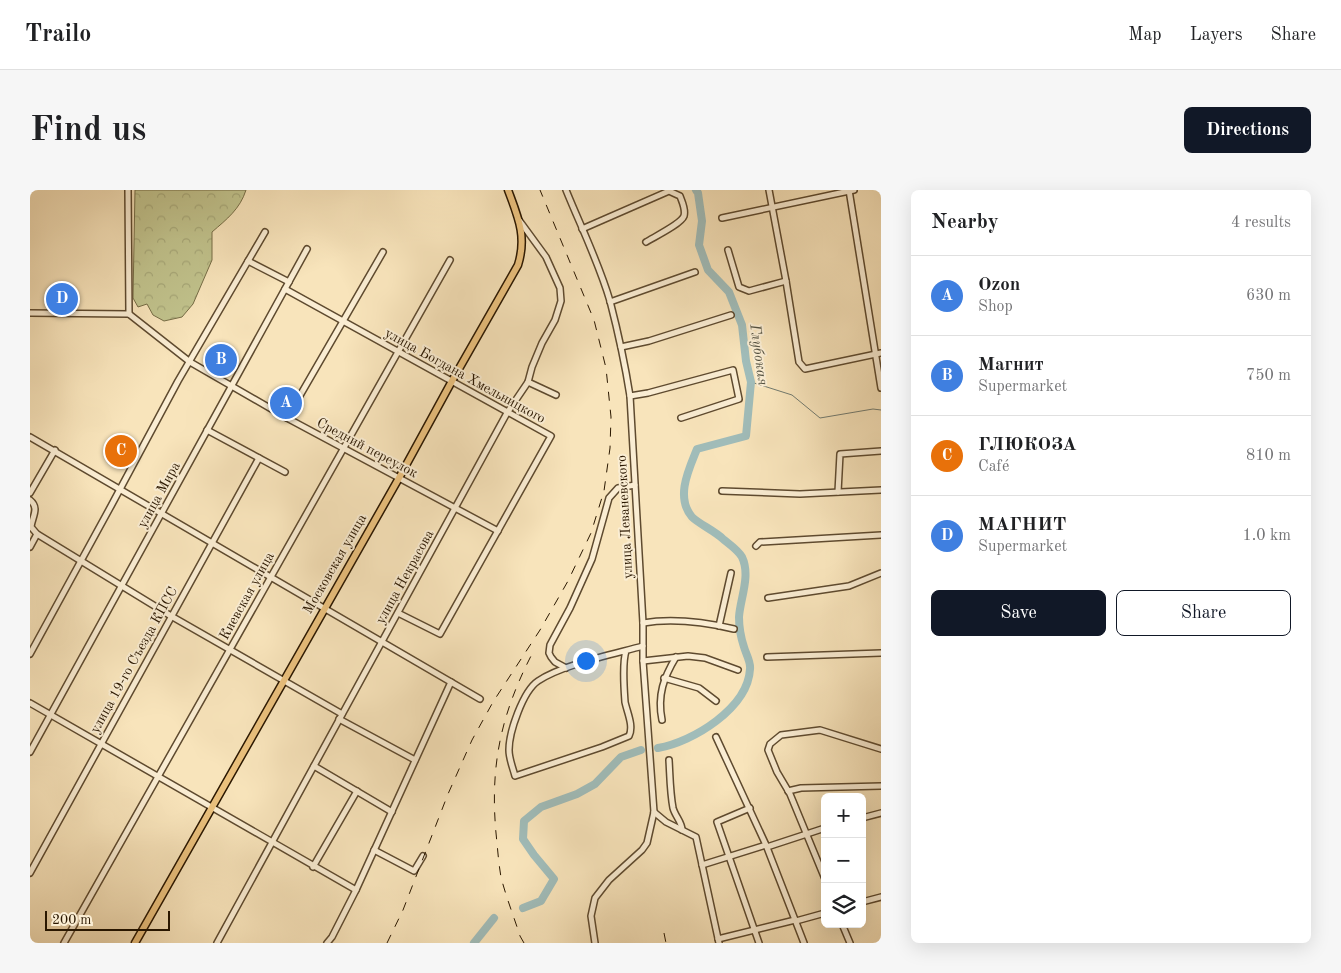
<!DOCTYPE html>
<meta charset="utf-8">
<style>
:root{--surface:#fff;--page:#f6f6f6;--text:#202124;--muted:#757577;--line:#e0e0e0;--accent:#111827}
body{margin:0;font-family:"Old Standard TT",serif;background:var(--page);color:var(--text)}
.controls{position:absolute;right:15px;bottom:15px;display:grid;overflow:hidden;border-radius:8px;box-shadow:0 5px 20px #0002}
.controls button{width:45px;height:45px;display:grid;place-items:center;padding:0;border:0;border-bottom:1px solid var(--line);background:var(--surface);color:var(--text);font:25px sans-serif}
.scale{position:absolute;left:15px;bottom:12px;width:125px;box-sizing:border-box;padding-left:5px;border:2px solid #2a1700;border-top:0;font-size:14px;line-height:18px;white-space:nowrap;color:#2a1700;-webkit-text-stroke:4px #faedd3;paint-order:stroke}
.you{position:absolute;left:555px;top:470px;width:18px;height:18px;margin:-12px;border:4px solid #fff;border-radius:50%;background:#1a73e8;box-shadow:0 0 0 8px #1a73e833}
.badge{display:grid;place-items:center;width:32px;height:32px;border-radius:50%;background:var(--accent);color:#fff;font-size:16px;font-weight:700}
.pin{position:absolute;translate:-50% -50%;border:2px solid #fff;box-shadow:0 1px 5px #0006}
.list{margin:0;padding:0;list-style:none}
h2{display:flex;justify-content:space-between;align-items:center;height:65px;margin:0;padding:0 20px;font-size:21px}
h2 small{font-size:16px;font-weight:400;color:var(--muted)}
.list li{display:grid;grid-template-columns:32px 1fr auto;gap:15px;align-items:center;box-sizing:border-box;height:80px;padding:0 20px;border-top:1px solid var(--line)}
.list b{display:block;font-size:19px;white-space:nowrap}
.list p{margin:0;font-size:16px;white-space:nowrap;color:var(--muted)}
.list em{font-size:16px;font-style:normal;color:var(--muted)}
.actions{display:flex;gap:10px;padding:15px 20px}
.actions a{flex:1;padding:11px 0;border:1px solid var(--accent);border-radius:8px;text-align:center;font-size:18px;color:var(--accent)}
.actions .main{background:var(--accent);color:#fff}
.icon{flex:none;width:28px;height:28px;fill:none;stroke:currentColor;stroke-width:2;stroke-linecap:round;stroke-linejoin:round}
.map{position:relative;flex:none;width:851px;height:753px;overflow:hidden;border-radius:8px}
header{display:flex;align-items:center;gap:30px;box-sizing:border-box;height:70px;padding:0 25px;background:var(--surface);border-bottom:1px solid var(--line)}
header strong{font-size:24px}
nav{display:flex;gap:28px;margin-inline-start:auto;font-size:18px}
.intro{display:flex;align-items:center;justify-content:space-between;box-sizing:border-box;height:120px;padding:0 30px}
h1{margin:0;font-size:35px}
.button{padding:12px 22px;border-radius:8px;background:var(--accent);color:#fff;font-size:18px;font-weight:700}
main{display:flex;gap:30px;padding:0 30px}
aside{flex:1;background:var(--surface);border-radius:8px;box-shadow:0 5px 20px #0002}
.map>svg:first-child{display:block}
.forest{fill:url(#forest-crowns);stroke:#766d46}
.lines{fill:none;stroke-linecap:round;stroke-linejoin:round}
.stream{stroke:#717a6f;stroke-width:1}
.river{stroke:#a0bcb9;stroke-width:8}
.minor-casing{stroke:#5e4a2f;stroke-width:8}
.major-casing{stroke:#2a1700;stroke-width:9}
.minor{stroke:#faedd3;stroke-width:5}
.major{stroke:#ecc27e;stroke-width:6}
.rail{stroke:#2a1700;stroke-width:1;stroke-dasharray:9 9;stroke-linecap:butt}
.labels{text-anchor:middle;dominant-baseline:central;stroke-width:4;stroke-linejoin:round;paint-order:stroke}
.street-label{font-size:14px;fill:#2a1700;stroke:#faedd3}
.water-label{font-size:15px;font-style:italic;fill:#535141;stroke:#faedd3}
</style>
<header>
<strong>Trailo</strong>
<nav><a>Map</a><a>Layers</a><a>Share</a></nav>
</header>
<div class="intro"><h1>Find us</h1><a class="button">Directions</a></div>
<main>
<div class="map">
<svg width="851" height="753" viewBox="0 0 851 753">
<defs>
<pattern id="forest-crowns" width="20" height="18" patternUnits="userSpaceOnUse" patternTransform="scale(1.25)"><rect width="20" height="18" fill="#c1c38d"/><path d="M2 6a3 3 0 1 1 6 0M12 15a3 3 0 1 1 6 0" fill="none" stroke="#a6a778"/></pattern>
</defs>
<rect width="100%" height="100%" fill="#f8e4bb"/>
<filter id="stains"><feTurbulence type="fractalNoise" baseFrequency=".004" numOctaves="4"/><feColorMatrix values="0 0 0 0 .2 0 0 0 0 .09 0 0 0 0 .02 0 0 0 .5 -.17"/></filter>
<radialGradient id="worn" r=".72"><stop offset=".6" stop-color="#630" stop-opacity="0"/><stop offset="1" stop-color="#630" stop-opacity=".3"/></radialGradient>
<!-- forest -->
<path class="forest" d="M105 0H216C210 19 197 29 182 42V70L163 114 152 127 134 131 123 125 117 114 108 117 103 108Z"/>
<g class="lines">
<!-- stream -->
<path class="stream" d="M721 192 762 205 790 228 843 219 851 220"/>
<!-- river -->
<g class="river">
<path d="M628 558C663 552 718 518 720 479 721 472 716 464 714 457 711 448 709 437 709 427 710 409 721 386 712 367 708 360 699 354 693 349 685 341 669 334 662 327 645 307 659 279 667 259L716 246 721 192 716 171 712 135 699 102 678 80 669 55 672 31 668 3 666 0"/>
<path d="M493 718 511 711 524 689 504 665 493 649 494 631 511 617 547 604 565 594 591 567 611 560"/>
<path d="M444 753 464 728"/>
</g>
<defs>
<g id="minor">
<path d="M98 0 99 124"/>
<path d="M536 0C551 37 569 73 580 111 588 142 595 174 600 206L613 433V471L624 622 617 653 612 660 579 690 565 708 561 726 565 753"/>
<path d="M739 0 756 91 769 172 775 179 851 163"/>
<path d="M819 0 851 198"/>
<path d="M692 28 824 0"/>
<path d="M552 39 639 1 650 6C652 12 656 19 654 26 651 34 624 47 616 52"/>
<path d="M698 60 709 97 719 101 756 91"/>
<path d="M218 71 259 92"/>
<path d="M255 99 521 246 410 444 368 423"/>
<path d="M580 112 665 82"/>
<path d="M0 123 99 124"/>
<path d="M99 124 160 172 257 228 468 341"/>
<path d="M591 157 619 151 701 125"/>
<path d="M498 192 526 205"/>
<path d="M600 206 618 203 703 180 709 209 651 228"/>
<path d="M257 228 353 62"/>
<path d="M177 240 255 282"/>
<path d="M0 247 450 509"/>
<path d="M692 301 770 304 851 300"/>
<path d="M808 302 810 264 851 261"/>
<path d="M0 303 25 260"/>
<path d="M0 310C10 318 2 327 1 337L7 344 141 426 312 524"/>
<path d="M726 356 730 352 851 345"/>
<path d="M0 357 7 344"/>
<path d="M738 408 819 396 851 383"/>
<path d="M613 433C643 428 674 432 704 439"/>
<path d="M689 436 701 383"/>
<path d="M596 461C592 473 594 498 595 512 597 522 604 536 599 546L572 557 485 586C483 578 479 569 479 560 479 542 493 501 508 491 531 475 584 464 613 456"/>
<path d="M0 464 81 316 148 191 235 42"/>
<path d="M737 467 851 463"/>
<path d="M613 471 658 466 675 468 708 480"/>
<path d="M536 478 525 472 521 467 519 463 520 455 540 418 562 369 579 308 588 298 605 295"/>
<path d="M634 488 669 498 686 511"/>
<path d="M0 513 326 700"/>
<path d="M309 529 385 570"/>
<path d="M632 530C627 505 634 487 646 467"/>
<path d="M686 547 736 655 774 753"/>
<path d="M0 562 277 59"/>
<path d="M639 570C640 586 640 602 643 618 645 626 652 632 652 640"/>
<path d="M284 576 362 622"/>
<path d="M758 601 771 598 851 596"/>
<path d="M720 618 687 632 729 753"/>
<path d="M624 622 636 632 666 647 689 753"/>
<path d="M832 628 851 623"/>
<path d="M737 657 795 638"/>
<path d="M344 660 384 681 393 666"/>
<path d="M672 675 736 655"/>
<path d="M283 677 327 601"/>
<path d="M0 683 229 268"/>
<path d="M795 689 760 604 747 582 738 560 740 554 751 545 790 540 851 559"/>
<path d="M832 712 851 707"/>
<path d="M766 731 795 723"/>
<path d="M812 734 820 753"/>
<path d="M688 749 765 730"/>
<path d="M34 753 420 70"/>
<path d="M187 753 477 223 498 192 502 177 512 153 525 130 531 111 530 98 516 67 489 30"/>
<path d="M297 753 302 747 326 700 421 492"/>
</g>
<path id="major" d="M105 753 369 288 422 191 488 75C497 46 488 27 478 0"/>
</defs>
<!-- minor casing -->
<use href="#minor" class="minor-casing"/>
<!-- major casing -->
<use href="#major" class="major-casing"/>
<!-- minor -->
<use href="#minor" class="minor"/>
<!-- major -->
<use href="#major" class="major"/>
<!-- rail -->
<g class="rail">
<path d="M634 743 636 753"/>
<path d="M357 753 373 720 418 604 442 550 463 512 510 440 538 391 561 343 574 301 580 258 581 227 576 178 564 130 510 0"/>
<path d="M494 753 490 746C484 727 476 707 471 687 469 676 468 664 467 653 459 581 469 528 502 464"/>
</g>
</g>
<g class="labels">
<!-- street labels -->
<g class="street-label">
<text transform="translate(435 186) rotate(29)">улица Богдана Хмельницкого</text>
<text transform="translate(337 258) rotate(28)">Средний переулок</text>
<text transform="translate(129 305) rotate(-61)">улица Мира</text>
<text transform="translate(595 327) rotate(-93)">улица Леваневского</text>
<text transform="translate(305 374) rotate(-60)">Московская улица</text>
<text transform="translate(375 387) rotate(-61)">улица Некрасова</text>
<text transform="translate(217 406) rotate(-61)">Киевская улица</text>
<text transform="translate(104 470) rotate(-61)">улица 19-го Съезда КПСС</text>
</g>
<!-- water labels -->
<g class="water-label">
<text transform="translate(728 165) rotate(82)">Глубокая</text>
</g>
</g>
<rect width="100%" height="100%" filter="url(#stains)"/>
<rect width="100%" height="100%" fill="url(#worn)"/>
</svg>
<div class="controls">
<button>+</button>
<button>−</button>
<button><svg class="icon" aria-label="layers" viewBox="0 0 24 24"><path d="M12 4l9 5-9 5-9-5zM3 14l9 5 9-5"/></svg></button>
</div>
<div class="scale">200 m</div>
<div class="you"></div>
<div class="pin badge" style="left:256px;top:213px;background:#3f7fe0">A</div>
<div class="pin badge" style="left:191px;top:170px;background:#3f7fe0">B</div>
<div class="pin badge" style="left:91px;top:261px;background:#e8710a">C</div>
<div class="pin badge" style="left:32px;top:109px;background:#3f7fe0">D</div>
</div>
<aside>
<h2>Nearby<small>4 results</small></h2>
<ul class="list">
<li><span class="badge" style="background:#3f7fe0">A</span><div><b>Ozon</b><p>Shop</p></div><em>630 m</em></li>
<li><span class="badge" style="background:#3f7fe0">B</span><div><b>Магнит</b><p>Supermarket</p></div><em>750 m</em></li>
<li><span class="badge" style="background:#e8710a">C</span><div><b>ГЛЮКОЗА</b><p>Café</p></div><em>810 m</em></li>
<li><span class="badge" style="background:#3f7fe0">D</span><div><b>МАГНИТ</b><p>Supermarket</p></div><em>1.0 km</em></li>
</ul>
<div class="actions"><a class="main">Save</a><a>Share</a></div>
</aside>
</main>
